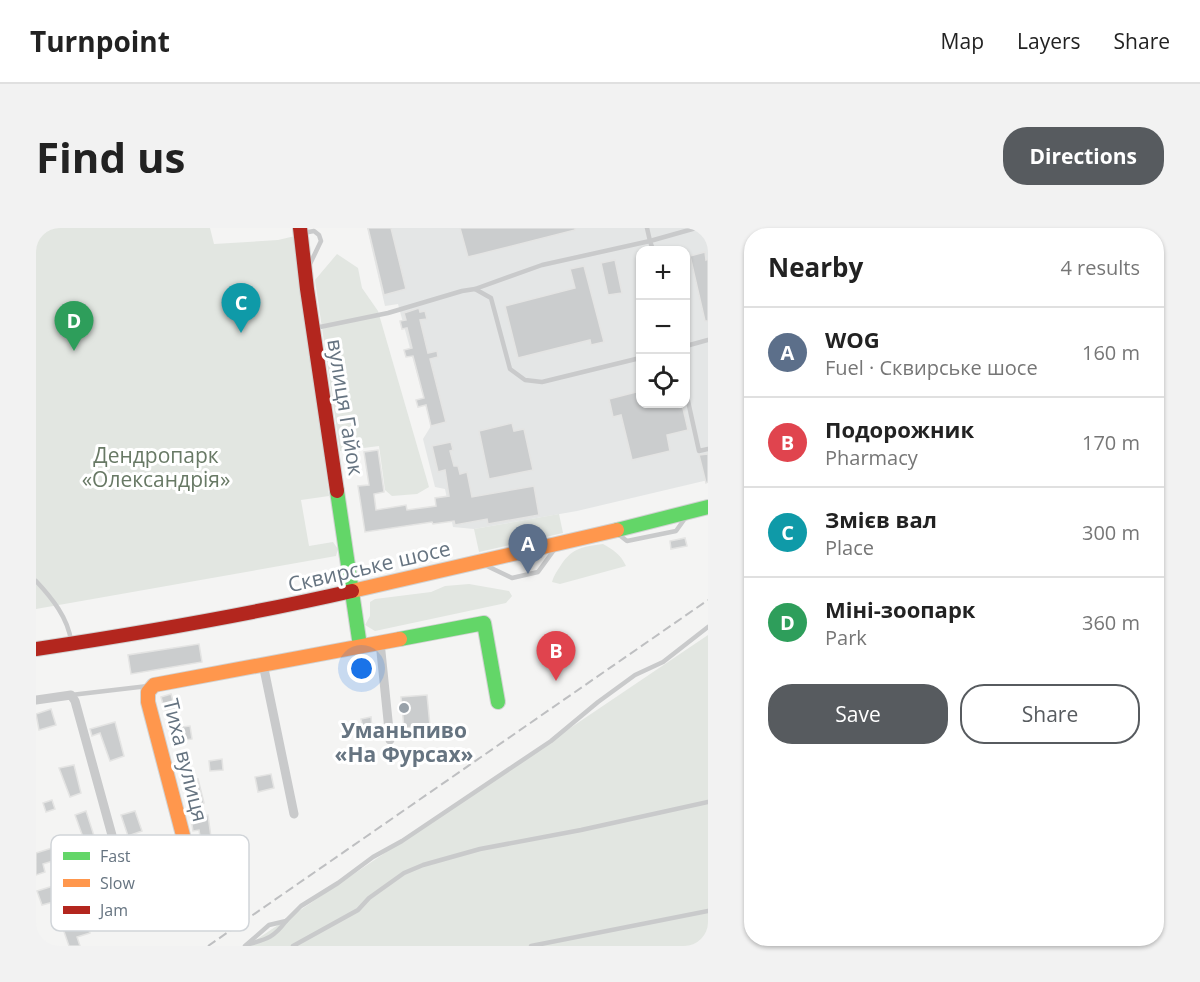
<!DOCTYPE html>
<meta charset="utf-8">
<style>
:root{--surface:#fff;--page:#f2f2f2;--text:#222;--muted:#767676;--line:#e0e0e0;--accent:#575b5f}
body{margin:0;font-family:"Open Sans",sans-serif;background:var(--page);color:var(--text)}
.controls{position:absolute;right:18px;top:18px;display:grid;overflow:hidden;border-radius:12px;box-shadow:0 2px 4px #0004}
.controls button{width:54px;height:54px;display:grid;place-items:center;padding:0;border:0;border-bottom:2px solid var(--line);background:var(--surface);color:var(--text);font:30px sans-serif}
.you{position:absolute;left:326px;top:441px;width:21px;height:21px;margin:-15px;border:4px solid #fff;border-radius:50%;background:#1a73e8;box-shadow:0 0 0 9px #1a73e833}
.badge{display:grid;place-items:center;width:39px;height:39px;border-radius:50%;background:var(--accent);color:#fff;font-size:20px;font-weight:700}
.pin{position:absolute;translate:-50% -50px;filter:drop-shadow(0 2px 3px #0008)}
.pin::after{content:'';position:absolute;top:32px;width:21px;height:18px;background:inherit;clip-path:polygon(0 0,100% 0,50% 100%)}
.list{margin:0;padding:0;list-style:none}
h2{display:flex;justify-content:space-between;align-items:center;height:78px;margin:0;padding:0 24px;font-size:26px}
h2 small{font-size:20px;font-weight:400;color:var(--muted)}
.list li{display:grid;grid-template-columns:39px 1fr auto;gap:18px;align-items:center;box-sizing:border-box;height:90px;padding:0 24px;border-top:2px solid var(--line)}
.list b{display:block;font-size:22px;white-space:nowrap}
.list p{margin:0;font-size:20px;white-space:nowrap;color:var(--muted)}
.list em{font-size:20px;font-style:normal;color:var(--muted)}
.actions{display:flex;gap:12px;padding:18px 24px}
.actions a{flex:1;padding:14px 0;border:2px solid var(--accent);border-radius:24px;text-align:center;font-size:21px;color:var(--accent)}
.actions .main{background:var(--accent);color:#fff}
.icon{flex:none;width:33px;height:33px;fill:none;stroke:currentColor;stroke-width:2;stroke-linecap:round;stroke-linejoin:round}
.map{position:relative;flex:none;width:672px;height:718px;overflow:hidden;border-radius:24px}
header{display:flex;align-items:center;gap:36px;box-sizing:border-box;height:84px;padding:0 30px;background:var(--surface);border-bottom:2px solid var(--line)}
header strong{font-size:28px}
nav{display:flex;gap:33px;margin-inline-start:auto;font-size:21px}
.intro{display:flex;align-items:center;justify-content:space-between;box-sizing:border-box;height:144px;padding:0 36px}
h1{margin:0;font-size:42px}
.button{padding:15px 27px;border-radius:24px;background:var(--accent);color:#fff;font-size:21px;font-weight:700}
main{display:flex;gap:36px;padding:0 36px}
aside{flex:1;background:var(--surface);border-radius:24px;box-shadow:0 2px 4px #0004}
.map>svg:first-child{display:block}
.built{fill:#e4e6e6;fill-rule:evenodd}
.green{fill:#e2e6e1}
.building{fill:#cbcdce;stroke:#e4e4e3;stroke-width:1.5}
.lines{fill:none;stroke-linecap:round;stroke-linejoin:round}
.fast-casing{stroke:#d1d2d2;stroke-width:16}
.slow-casing{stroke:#d1d2d2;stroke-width:16}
.jam-casing{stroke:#d1d2d2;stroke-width:16}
.lane{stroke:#c9cacb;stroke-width:4.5}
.street{stroke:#c9cacb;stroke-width:9}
.fast{stroke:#63d668;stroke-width:14}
.slow{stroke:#ff974d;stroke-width:14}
.jam{stroke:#b3261e;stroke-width:14}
.rail{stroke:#bebfc1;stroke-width:2;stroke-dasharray:9 4.5;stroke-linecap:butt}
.poi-dot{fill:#98a1a9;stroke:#fff;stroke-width:2}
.labels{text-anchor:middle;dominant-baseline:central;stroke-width:6;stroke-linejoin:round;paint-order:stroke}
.street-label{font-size:21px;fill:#667481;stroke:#fff}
.park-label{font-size:21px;fill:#687965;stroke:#fff}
.poi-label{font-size:21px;font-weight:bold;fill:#667481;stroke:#fff}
.key{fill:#fff;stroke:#d1d5d9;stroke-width:1.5}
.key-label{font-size:16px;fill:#667481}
</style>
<header>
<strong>Turnpoint</strong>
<nav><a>Map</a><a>Layers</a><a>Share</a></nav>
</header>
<div class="intro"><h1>Find us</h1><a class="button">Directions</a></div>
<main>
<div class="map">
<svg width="672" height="718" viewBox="0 0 672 718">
<rect width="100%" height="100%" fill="#f4f4f3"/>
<!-- built -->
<path class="built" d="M331 0H672V252L541 283 438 301 417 299 409 261 399 259 387 211 395 198 362 76 349 78ZM604 22H650V176H604Z"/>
<!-- green -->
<g class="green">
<path d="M0 0H174L178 16 242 12 259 8 281 160 293 268 265 272 273 318 297 314 302 321 300 328 0 381Z"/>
<path d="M301 26 322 40 326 60 342 83 393 259 381 266 356 268 349 262 343 218 304 223 279 52Z"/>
<path d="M523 286 527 305 443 324 438 301Z"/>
<path d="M567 316C578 322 585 327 590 338L524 356 516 354C518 347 521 343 525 337 537 319 547 319 567 316Z"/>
<path d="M433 356 473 363 476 368 470 375 339 403 329 397 334 388V374L339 371 395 364 409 358Z"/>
<path d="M672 407V718H211Z"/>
</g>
<!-- building -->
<g class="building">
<path d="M332 0H355L370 61 348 67Z"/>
<path d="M424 0H539V2L432 29Z"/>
<path d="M669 24 670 32 672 31V93H669L654 28Z"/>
<path d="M579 32 586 65 572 67 565 35Z"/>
<path d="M548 38 568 114 555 117 554 112 482 130 469 78 539 60 534 41Z"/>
<path d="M383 80 384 84 389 83 391 91 384 92 392 125 401 123 402 129 394 131 410 194 395 198 390 177 382 179 380 172 388 170 377 128 370 129 368 122 376 120 371 100 366 101 364 93 370 92 368 85Z"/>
<path d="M604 163V176H646L652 202 631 207 634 223 596 232 585 187 577 189 573 171Z"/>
<path d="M476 195 478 203 488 201 497 242 453 251 443 203Z"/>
<path d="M415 214 417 222 414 223 418 238H422L424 246 431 244 436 269 498 258 503 287 452 296 451 291 419 297 418 293 397 296 396 294 329 304 322 258 333 257 328 224 342 222 348 264 338 266 340 282 370 277 371 282 400 278 399 270 413 268 409 242 402 244 396 218Z"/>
<path d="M672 226V254L670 255 663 227Z"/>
<path d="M649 310 651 318 635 321 634 313Z"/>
<path d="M163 416 166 434 95 446 92 427Z"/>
<path d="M135 466 139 480 129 483 125 469Z"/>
<path d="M391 467 394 498 368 500 365 469Z"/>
<path d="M15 481 20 497 3 502 0 486Z"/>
<path d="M335 489 336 499 327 501 325 491Z"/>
<path d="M79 494 88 528 74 533 64 505 56 508 54 501Z"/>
<path d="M146 497V499L154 498 156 511 144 513 139 498Z"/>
<path d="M186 531 187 542 174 543 173 533Z"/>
<path d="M38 537 45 565 34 569 23 540Z"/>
<path d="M235 546 238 560 222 564 219 549Z"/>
<path d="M162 551 168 575 154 578 148 554Z"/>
<path d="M16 572 19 581 10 584 7 575Z"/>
<path d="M50 583 70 645 55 650 44 613 48 612 39 587Z"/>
<path d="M99 583 106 603 92 608 85 587Z"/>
<path d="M172 587 175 609 180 608 183 623 167 626 163 602 157 603 155 590Z"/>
<path d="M16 620 20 632 7 636 9 644 0 647V625Z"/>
<path d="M17 658 21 673 6 677 1 663Z"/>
<path d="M33 673 39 691 48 688 54 705 41 709 44 718H33L25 695 28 694 22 676Z"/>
</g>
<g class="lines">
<defs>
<g id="fast">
<path d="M301 263 324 418"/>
<path d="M581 302 672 279"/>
<path d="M364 411 448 395 462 474"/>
</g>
<g id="slow">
<path d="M316 363 581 302"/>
<path d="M159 653 112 474V464L118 457 364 411"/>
</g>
<g id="jam">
<path d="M264 0 271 61 301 263"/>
<path d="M0 421C106 405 211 387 316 363"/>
</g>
</defs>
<!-- fast casing -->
<use href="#fast" class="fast-casing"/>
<!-- slow casing -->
<use href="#slow" class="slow-casing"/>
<!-- jam casing -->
<use href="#jam" class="jam-casing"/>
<!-- lane -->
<g class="lane">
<path d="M267 5 278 3 283 7 285 13 273 38"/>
<path d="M617 22 614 13 660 0"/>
<path d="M439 61 506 37 614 13 611 0"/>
<path d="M279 100 352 85 426 63 439 61 455 70 474 141 489 152 506 154 604 130"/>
<path d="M650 118 672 112"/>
<path d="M650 164 663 223 672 221"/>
<path d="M582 306 591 313 640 303 650 289"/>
<path d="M451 338 476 350 502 344 518 322"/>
<path d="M0 353C16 370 32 390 35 413"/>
<path d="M35 467 112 458"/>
<path d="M213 716C232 711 238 709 250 693"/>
<path d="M209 718 233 697 250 693 265 678 302 655 337 629 366 613 515 513 562 474 599 447 627 434 672 399"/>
<path d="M257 718 322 682 333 670 368 645 387 637 444 621 545 602 672 574"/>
<path d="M495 718 672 683"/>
</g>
<!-- street -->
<g class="street">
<path d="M344 414 354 512"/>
<path d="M227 436 258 586"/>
<path d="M0 472 35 467 39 473 101 698"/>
</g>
<!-- fast -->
<use href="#fast" class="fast"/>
<!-- slow -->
<use href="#slow" class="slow"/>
<!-- jam -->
<use href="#jam" class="jam"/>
<!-- rail -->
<path class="rail" d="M172 718 672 372"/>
</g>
<!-- markers -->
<circle class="poi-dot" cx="368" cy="480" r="6"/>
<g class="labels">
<!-- street labels -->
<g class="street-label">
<text transform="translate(310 179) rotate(81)">вулиця Гайок</text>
<text transform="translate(333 338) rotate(-13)">Сквирське шосе</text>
<text transform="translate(150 532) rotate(76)">Тиха вулиця</text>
</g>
<!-- park labels -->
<g class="park-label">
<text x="120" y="227">Дендропарк<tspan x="120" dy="24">«Олександрія»</tspan></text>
</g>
<!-- poi labels -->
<g class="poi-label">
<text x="368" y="502">Уманьпиво<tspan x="368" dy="24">«На Фурсах»</tspan></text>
</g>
</g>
<!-- legend -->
<rect x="15" y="607" width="198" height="96" rx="9" class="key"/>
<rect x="27" y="624" width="27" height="8" fill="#63d668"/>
<rect x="27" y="651" width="27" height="8" fill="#ff974d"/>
<rect x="27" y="678" width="27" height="8" fill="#b3261e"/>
<g class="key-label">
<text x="64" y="634">Fast</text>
<text x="64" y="661">Slow</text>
<text x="64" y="688">Jam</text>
</g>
</svg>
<div class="controls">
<button>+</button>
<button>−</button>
<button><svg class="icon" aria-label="locate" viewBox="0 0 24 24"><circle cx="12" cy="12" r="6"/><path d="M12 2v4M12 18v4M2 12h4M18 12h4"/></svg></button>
</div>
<div class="you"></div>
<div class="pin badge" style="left:492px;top:346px;background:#5c6f8a">A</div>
<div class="pin badge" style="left:520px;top:453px;background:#e0444e">B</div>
<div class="pin badge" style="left:205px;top:105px;background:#0f9aa8">C</div>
<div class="pin badge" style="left:38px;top:123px;background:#2e9e5b">D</div>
</div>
<aside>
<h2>Nearby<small>4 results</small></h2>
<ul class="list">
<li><span class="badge" style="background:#5c6f8a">A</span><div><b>WOG</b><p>Fuel · Сквирське шосе</p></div><em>160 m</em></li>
<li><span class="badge" style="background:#e0444e">B</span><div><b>Подорожник</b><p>Pharmacy</p></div><em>170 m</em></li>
<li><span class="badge" style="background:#0f9aa8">C</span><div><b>Змієв вал</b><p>Place</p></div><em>300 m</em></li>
<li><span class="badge" style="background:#2e9e5b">D</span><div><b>Міні-зоопарк</b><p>Park</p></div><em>360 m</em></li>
</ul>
<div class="actions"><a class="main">Save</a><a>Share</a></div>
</aside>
</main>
